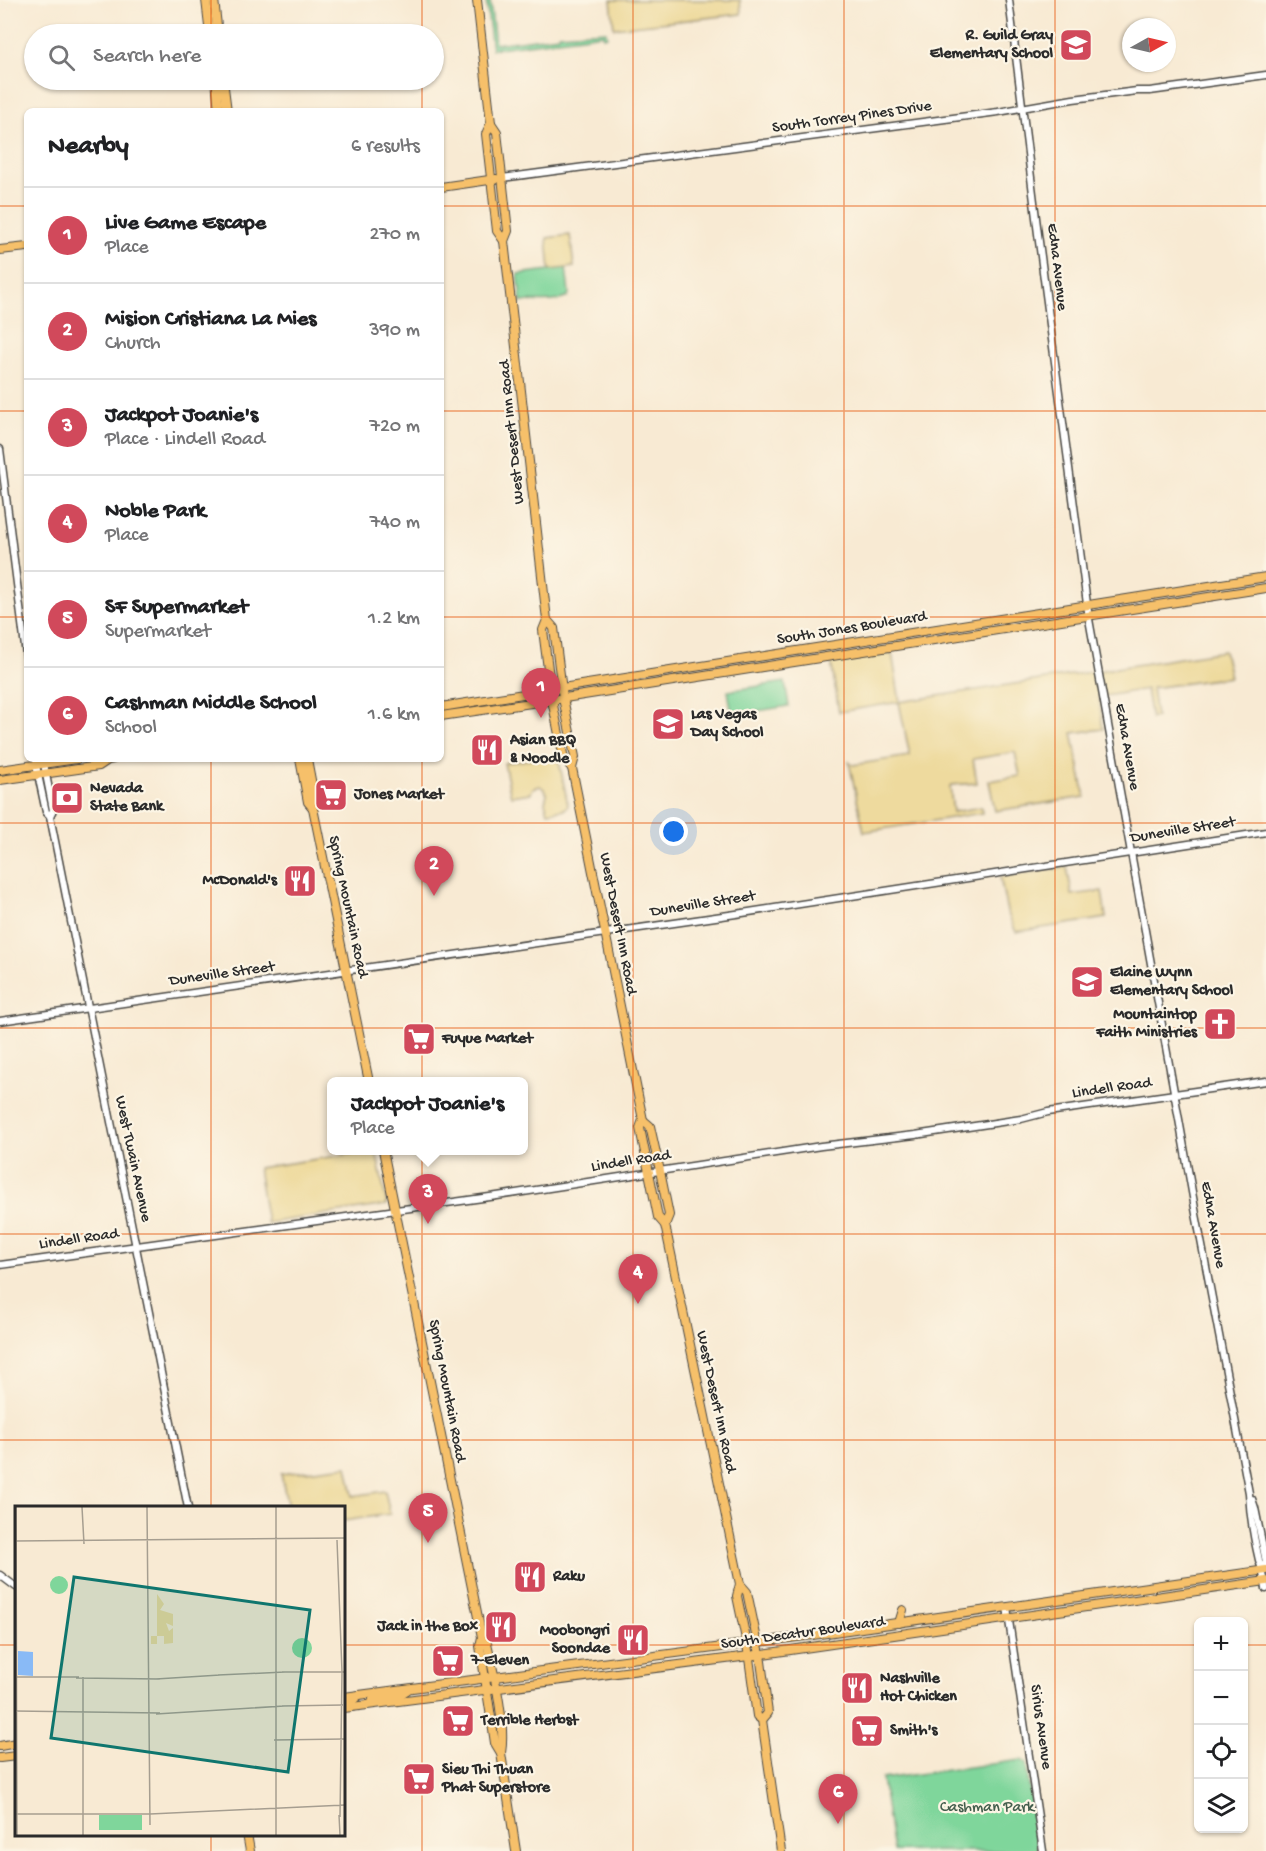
<!DOCTYPE html>
<meta charset="utf-8">
<style>
:root{--surface:#fff;--page:#f2f2f2;--text:#202124;--muted:#757577;--line:#e0e0e0;--accent:#d1495b}
body{margin:0;font-family:"Gochi Hand",sans-serif;background:var(--page);color:var(--text)}
.controls{position:absolute;right:18px;bottom:18px;display:grid;overflow:hidden;border-radius:9px;box-shadow:0 2px 4px #0004}
.controls button{width:54px;height:54px;display:grid;place-items:center;padding:0;border:0;border-bottom:2px solid var(--line);background:var(--surface);color:var(--text);font:30px sans-serif}
.compass{position:absolute;left:1122px;top:18px;width:54px;height:54px;border-radius:50%;background:var(--surface);box-shadow:0 2px 4px #0004;rotate:82deg}
.you{position:absolute;left:674px;top:832px;width:21px;height:21px;margin:-15px;border:4px solid #fff;border-radius:50%;background:#1a73e8;box-shadow:0 0 0 9px #1a73e833}
.badge{display:grid;place-items:center;width:39px;height:39px;border-radius:50%;background:var(--accent);color:#fff;font-size:20px;font-weight:700}
.pin{position:absolute;translate:-50% -50px;filter:drop-shadow(0 2px 3px #0008)}
.pin::after{content:'';position:absolute;top:32px;width:21px;height:18px;background:inherit;clip-path:polygon(0 0,100% 0,50% 100%)}
.popup{position:absolute;left:327px;top:1077px;width:201px;height:78px;box-sizing:border-box;display:grid;place-content:center;border-radius:9px;background:var(--surface);filter:drop-shadow(0 2px 4px #0005);font-size:20px;white-space:nowrap;color:var(--muted)}
.popup b{font-size:22px;color:var(--text)}
.popup::after{content:'';position:absolute;left:50%;top:100%;margin-left:-12px;border:12px solid transparent;border-top-color:var(--surface)}
.list{margin:0;padding:0;list-style:none}
h2{display:flex;justify-content:space-between;align-items:center;height:78px;margin:0;padding:0 24px;font-size:26px}
h2 small{font-size:20px;font-weight:400;color:var(--muted)}
.list li{display:grid;grid-template-columns:39px 1fr auto;gap:18px;align-items:center;box-sizing:border-box;height:96px;padding:0 24px;border-top:2px solid var(--line)}
.list b{display:block;font-size:22px;white-space:nowrap}
.list p{margin:0;font-size:20px;white-space:nowrap;color:var(--muted)}
.list em{font-size:20px;font-style:normal;color:var(--muted)}
.icon{flex:none;width:33px;height:33px;fill:none;stroke:currentColor;stroke-width:2;stroke-linecap:round;stroke-linejoin:round}
.map{position:relative;flex:none;width:1266px;height:1851px;overflow:hidden}
.search{position:absolute;background:var(--surface);box-shadow:0 2px 4px #0004;left:24px;top:24px;width:420px;height:66px;display:flex;align-items:center;gap:15px;box-sizing:border-box;padding:0 21px;border-radius:33px;color:var(--muted);font-size:22px}
.panel{position:absolute;background:var(--surface);box-shadow:0 2px 4px #0004;left:24px;top:108px;width:420px;height:654px;border-radius:9px}
.map>svg:first-child{display:block}
.green{fill:#7fd69b;stroke:#558063;stroke-width:1.5}
.sand{fill:#eeda9e;stroke:#8c8264;stroke-width:1.5}
.lines{fill:none;stroke-linecap:round;stroke-linejoin:round}
.minor-casing{stroke:#4a4844;stroke-width:9}
.major-casing{stroke:#4a4844;stroke-width:10}
.minor{stroke:#fff;stroke-width:6}
.major{stroke:#f6c06b;stroke-width:8}
.grid{fill:none;stroke:#e8590c;stroke-width:1.5;stroke-opacity:0.55}
.labels{text-anchor:middle;dominant-baseline:central;stroke-width:4.5;stroke-linejoin:round;paint-order:stroke}
.poi-label{font-size:16px;font-weight:bold;fill:#2b2b2b;stroke:#fcf5e5;text-anchor:start}
.street-label{font-size:16px;fill:#2b2b2b;stroke:#fcf5e5}
.park-label{font-size:16px;fill:#445e4d;stroke:#fcf5e5}
.inset-road{fill:none;stroke:#a69e90;stroke-width:1.5}
.view{fill:#0f766e;fill-opacity:0.15;stroke:#0f766e;stroke-width:3}
.inset-edge{fill:none;stroke:#2b2b2b;stroke-width:3}
</style>
<div class="map">
<svg width="1266" height="1851" viewBox="0 0 1266 1851">
<rect width="100%" height="100%" fill="#fcf5e5"/>
<filter id="ink" filterUnits="userSpaceOnUse"><feTurbulence type="fractalNoise" baseFrequency=".0167" numOctaves="2"/><feDisplacementMap in="SourceGraphic" scale="12" xChannelSelector="R" yChannelSelector="G"/><feConvolveMatrix kernelMatrix="1 2 1 2 8 2 1 2 1" color-interpolation-filters="sRGB"/></filter>
<filter id="wash" filterUnits="userSpaceOnUse"><feTurbulence type="fractalNoise" baseFrequency=".008" numOctaves="4" result="noise"/><feDisplacementMap in="SourceGraphic" scale="24" xChannelSelector="R" yChannelSelector="G"/><feGaussianBlur stdDeviation="1.35" result="paint"/><feColorMatrix in="noise" values="0 0 0 0 0 0 0 0 0 0 0 0 0 0 0 0 0 1.4 0 .05"/><feComposite in="paint" operator="in"/></filter>
<g filter="url(#wash)">
<rect width="100%" height="100%" fill="#f8ead3"/>
<!-- green -->
<g class="green">
<path d="M486 0H490L495 44 559 36V34L606 31 607 36 603 37V34L492 49Z"/>
<path d="M566 268 569 293 568 297C554 304 536 300 521 302L518 274Z"/>
<path d="M785 682 789 706 732 715 728 691Z"/>
<path d="M1021 1760 1026 1763 1038 1851H893L882 1779Z"/>
</g>
<!-- sand -->
<g class="sand">
<path d="M611 0H740L741 14 614 28Z"/>
<path d="M570 235 574 267 550 270 547 238Z"/>
<path d="M1224 651 1230 677 1152 688 1156 717 1151 718 1146 689 1099 697 1103 729 1072 733 1085 797 995 811 989 781 1020 776 1015 752 973 759 977 783 951 785 950 787 953 812 981 807 982 813 864 832 849 762 853 765 910 756 899 702 839 712 831 661 892 653 900 702Z"/>
<path d="M558 756 568 805 565 809 548 812 545 802 547 794 544 789 540 786 533 788 531 793 511 796 504 763Z"/>
<path d="M1067 867 1072 895 1102 891 1106 918 1016 932 1007 911 1000 877Z"/>
<path d="M370 1151H376L387 1205 267 1223 258 1168Z"/>
<path d="M347 1466 353 1496 385 1491 390 1514 344 1521V1508L288 1507 281 1474Z"/>
</g>
</g>
<g filter="url(#ink)">
<g class="lines">
<defs>
<g id="minor">
<path d="M1009 0 1038 234 1089 619 1196 1214 1249 1493C1250 1515 1254 1539 1259 1560 1262 1570 1265 1579 1266 1589"/>
<path d="M502 178 998 112 1073 99 1137 91H1150L1266 75"/>
<path d="M0 449 27 663"/>
<path d="M40 759 44 764 53 810 50 816 188 1508"/>
<path d="M38 762 36 765 46 812 50 816"/>
<path d="M0 1021 736 914 1266 832"/>
<path d="M0 1265 497 1196 821 1146 915 1135 1021 1119 1048 1112 1266 1081"/>
<path d="M1252 1499 1255 1508 1266 1562 1263 1571"/>
<path d="M0 1575 16 1587"/>
<path d="M1007 1607 1043 1851"/>
</g>
<g id="major">
<path d="M206 0 210 34"/>
<path d="M214 0 218 34"/>
<path d="M477 0 491 123 486 134 497 231 504 241"/>
<path d="M216 80 219 111"/>
<path d="M223 80 227 111"/>
<path d="M491 123 497 132 508 231 504 241 547 620 543 630 552 700 564 759 572 768"/>
<path d="M441 187 496 179"/>
<path d="M0 250 27 247"/>
<path d="M547 620 554 628 563 698 575 757 572 768 643 1120 640 1128 658 1217 665 1225"/>
<path d="M441 707 1266 577"/>
<path d="M441 716 552 700 1266 588"/>
<path d="M300 759 308 802 313 808 369 1082"/>
<path d="M307 759 315 801 313 808"/>
<path d="M0 770 77 759"/>
<path d="M0 780 99 766 108 760 113 759"/>
<path d="M643 1120 650 1126 660 1171 669 1215 665 1225 740 1584 737 1596 747 1644 757 1716 762 1720 781 1851"/>
<path d="M383 1150 482 1637 480 1646 495 1743 501 1753"/>
<path d="M740 1584 747 1592 760 1654 768 1713 762 1720"/>
<path d="M899 1623 903 1610"/>
<path d="M482 1637 487 1643C494 1674 506 1723 501 1753L516 1851"/>
<path d="M344 1697 813 1635 1266 1570"/>
<path d="M344 1702 352 1701 359 1695"/>
<path d="M372 1704 373 1699 399 1695 407 1690"/>
<path d="M344 1708 749 1656 1266 1581"/>
<path d="M0 1746 16 1743"/>
<path d="M0 1758 16 1756"/>
<path d="M247 1834 250 1851"/>
</g>
</defs>
<!-- minor casing -->
<use href="#minor" class="minor-casing"/>
<!-- major casing -->
<use href="#major" class="major-casing"/>
<!-- minor -->
<use href="#minor" class="minor"/>
<!-- major -->
<use href="#major" class="major"/>
</g>
</g>
<!-- grid -->
<path class="grid" d="M211 0V34M422 0V34M633 0V1851M844 0V1851M1055 0V1851M211 80V111M422 80V111M0 206H27M441 206H1266M0 411H27M441 411H1266M0 617H27M441 617H1266M211 759V1508M422 759V1851M0 823H1266M0 1028H1266M0 1234H1266M0 1440H1266M0 1645H16M344 1645H1198M1244 1645H1266M211 1834V1851"/>
<!-- icons -->
<defs>
<symbol id="school-square" viewBox="-11 -11 22 22"><rect x="-9" y="-9" width="18" height="18" rx="4" fill="#d1495b" stroke="#fcf5e5"/><path d="M0-5L7-2L0 1L-7-2ZM-4 1L0 2.5L4 1V4Q0 6-4 4Z" fill="#fff"/></symbol>
<symbol id="restaurant-square" viewBox="-11 -11 22 22"><rect x="-9" y="-9" width="18" height="18" rx="4" fill="#d1495b" stroke="#fcf5e5"/><path d="M-5-6h1v4h1v-4h1v4h1v-4h1v5L-1.5 .5V6h-2V.5L-5-1ZM5-6V6H3V1.5H1.5Q1.5-4 5-6Z" fill="#fff"/></symbol>
<symbol id="supermarket-square" viewBox="-11 -11 22 22"><rect x="-9" y="-9" width="18" height="18" rx="4" fill="#d1495b" stroke="#fcf5e5"/><path d="M-6-5.5h2.5l.6 2H6L4.5 2H-2.5L-4.4-4H-6ZM-1.5 3.2a1.3 1.3 0 1 0 .1 0ZM3 3.2a1.3 1.3 0 1 0 .1 0Z" fill="#fff"/></symbol>
<symbol id="bank-square" viewBox="-11 -11 22 22"><rect x="-9" y="-9" width="18" height="18" rx="4" fill="#d1495b" stroke="#fcf5e5"/><path d="M-6-4H6V4H-6ZM0-2.3a2.3 2.3 0 1 0 0 4.6a2.3 2.3 0 1 0 0-4.6Z" fill="#fff"/></symbol>
<symbol id="church-square" viewBox="-11 -11 22 22"><rect x="-9" y="-9" width="18" height="18" rx="4" fill="#d1495b" stroke="#fcf5e5"/><path d="M-1.2-6h2.4v3.5h3.3v2.4h-3.3V6h-2.4V-.1h-3.3v-2.4h3.3Z" fill="#fff"/></symbol>
</defs>
<g fill-rule="evenodd">
<use href="#school-square" x="1057" y="26" width="38" height="38"/>
<use href="#school-square" x="649" y="705" width="38" height="38"/>
<use href="#restaurant-square" x="468" y="731" width="38" height="38"/>
<use href="#supermarket-square" x="312" y="776" width="38" height="38"/>
<use href="#bank-square" x="48" y="779" width="38" height="38"/>
<use href="#restaurant-square" x="281" y="862" width="38" height="38"/>
<use href="#school-square" x="1068" y="963" width="38" height="38"/>
<use href="#church-square" x="1201" y="1005" width="38" height="38"/>
<use href="#supermarket-square" x="400" y="1020" width="38" height="38"/>
<use href="#restaurant-square" x="511" y="1558" width="38" height="38"/>
<use href="#restaurant-square" x="482" y="1608" width="38" height="38"/>
<use href="#restaurant-square" x="614" y="1621" width="38" height="38"/>
<use href="#supermarket-square" x="429" y="1642" width="38" height="38"/>
<use href="#restaurant-square" x="838" y="1669" width="38" height="38"/>
<use href="#supermarket-square" x="439" y="1702" width="38" height="38"/>
<use href="#supermarket-square" x="848" y="1712" width="38" height="38"/>
<use href="#supermarket-square" x="400" y="1760" width="38" height="38"/>
</g>
<g class="labels">
<!-- poi labels -->
<g class="poi-label">
<text x="1053" y="36" text-anchor="end">R. Guild Gray<tspan x="1053" dy="18">Elementary School</tspan></text>
<text x="691" y="715">Las Vegas<tspan x="691" dy="18">Day School</tspan></text>
<text x="510" y="741">Asian BBQ<tspan x="510" dy="18">&amp; Noodle</tspan></text>
<text x="90" y="789">Nevada<tspan x="90" dy="18">State Bank</tspan></text>
<text x="354" y="795">Jones Market</text>
<text x="277" y="881" text-anchor="end">McDonald's</text>
<text x="1110" y="973">Elaine Wynn<tspan x="1110" dy="18">Elementary School</tspan></text>
<text x="1197" y="1015" text-anchor="end">Mountaintop<tspan x="1197" dy="18">Faith Ministries</tspan></text>
<text x="442" y="1039">Fuyue Market</text>
<text x="553" y="1577">Raku</text>
<text x="478" y="1627" text-anchor="end">Jack in the Box</text>
<text x="610" y="1631" text-anchor="end">Moobongri<tspan x="610" dy="18">Soondae</tspan></text>
<text x="471" y="1661">7-Eleven</text>
<text x="880" y="1679">Nashville<tspan x="880" dy="18">Hot Chicken</tspan></text>
<text x="481" y="1721">Terrible Herbst</text>
<text x="890" y="1731">Smith's</text>
<text x="442" y="1770">Sieu Thi Thuan<tspan x="442" dy="18">Phat Superstore</tspan></text>
</g>
<!-- street labels -->
<g class="street-label">
<text transform="translate(852 118) rotate(-8)">South Torrey Pines Drive</text>
<text transform="translate(1056 267) rotate(83)">Edna Avenue</text>
<text transform="translate(513 432) rotate(-96)">West Desert Inn Road</text>
<text transform="translate(852 629) rotate(-9)">South Jones Boulevard</text>
<text transform="translate(1126 747) rotate(80)">Edna Avenue</text>
<text transform="translate(1183 831) rotate(-9)">Duneville Street</text>
<text transform="translate(703 905) rotate(-9)">Duneville Street</text>
<text transform="translate(347 907) rotate(78)">Spring Mountain Road</text>
<text transform="translate(617 924) rotate(79)">West Desert Inn Road</text>
<text transform="translate(222 975) rotate(-8)">Duneville Street</text>
<text transform="translate(1112 1089) rotate(-8)">Lindell Road</text>
<text transform="translate(132 1159) rotate(78)">West Twain Avenue</text>
<text transform="translate(631 1162) rotate(-9)">Lindell Road</text>
<text transform="translate(1212 1225) rotate(80)">Edna Avenue</text>
<text transform="translate(79 1240) rotate(-8)">Lindell Road</text>
<text transform="translate(446 1391) rotate(79)">Spring Mountain Road</text>
<text transform="translate(715 1402) rotate(78)">West Desert Inn Road</text>
<text transform="translate(803 1634) rotate(-8)">South Decatur Boulevard</text>
<text transform="translate(1040 1727) rotate(82)">Sirius Avenue</text>
</g>
<!-- park labels -->
<g class="park-label">
<text x="987" y="1808">Cashman Park</text>
</g>
</g>
<!-- overview -->
<g transform="translate(15 1506)">
<rect width="330" height="330" fill="#f8ead3"/>
<path d="M35 79a9 9 0 1 1 18 0a9 9 0 1 1-18 0ZM277 142a10 10 0 1 1 20 0a10 10 0 1 1-20 0ZM84 309H127V324H84Z" fill="#7fd69b"/>
<path d="M142 88 149 98 145 104 158 108V120L151 117 154 125 158 122V137L149 138V130H142V138H136V130H142Z" fill="#eeda9e"/>
<path d="M3 145 18 146V170L3 169Z" fill="#89baf6"/>
<path class="inset-road" d="M1 1 2 329M67 1 69 38M132 1 135 319M261 1V329M322 34 327 166 325 311M0 35 330 32M267 166H329M203 169 270 166M0 171H64M68 171V329M61 172 145 173M141 173 205 169M267 200 328 199M0 205 145 207M141 208 269 200M259 234 329 233M0 308H135L330 299M324 309 325 329"/>
<path class="view" d="M59 71 295 104 273 266 36 232Z"/>
<rect width="330" height="330" class="inset-edge"/>
</g>
</svg>
<div class="controls">
<button>+</button>
<button>−</button>
<button><svg class="icon" aria-label="locate" viewBox="0 0 24 24"><circle cx="12" cy="12" r="6"/><path d="M12 2v4M12 18v4M2 12h4M18 12h4"/></svg></button>
<button><svg class="icon" aria-label="layers" viewBox="0 0 24 24"><path d="M12 4l9 5-9 5-9-5zM3 14l9 5 9-5"/></svg></button>
</div>
<svg class="compass" viewBox="-18 -18 36 36"><path d="M0-13l5 13h-10z" fill="#e53935"/><path d="M0 13l5-13h-10z" fill="#757577"/></svg>
<div class="you"></div>
<div class="pin badge" style="left:541px;top:718px">1</div>
<div class="pin badge" style="left:434px;top:896px">2</div>
<div class="pin badge" style="left:428px;top:1224px">3</div>
<div class="popup"><b>Jackpot Joanie's</b>Place</div>
<div class="pin badge" style="left:638px;top:1304px">4</div>
<div class="pin badge" style="left:428px;top:1543px">5</div>
<div class="pin badge" style="left:838px;top:1824px">6</div>
<div class="search"><svg class="icon" aria-label="search" viewBox="0 0 24 24"><circle cx="10" cy="10" r="6"/><path d="M15 15l6 6"/></svg>Search here</div>
<section class="panel">
<h2>Nearby<small>6 results</small></h2>
<ul class="list">
<li><span class="badge">1</span><div><b>Live Game Escape</b><p>Place</p></div><em>270 m</em></li>
<li><span class="badge">2</span><div><b>Mision Cristiana La Mies</b><p>Church</p></div><em>390 m</em></li>
<li><span class="badge">3</span><div><b>Jackpot Joanie's</b><p>Place · Lindell Road</p></div><em>720 m</em></li>
<li><span class="badge">4</span><div><b>Noble Park</b><p>Place</p></div><em>740 m</em></li>
<li><span class="badge">5</span><div><b>SF Supermarket</b><p>Supermarket</p></div><em>1.2 km</em></li>
<li><span class="badge">6</span><div><b>Cashman Middle School</b><p>School</p></div><em>1.6 km</em></li>
</ul>
</section>
</div>
